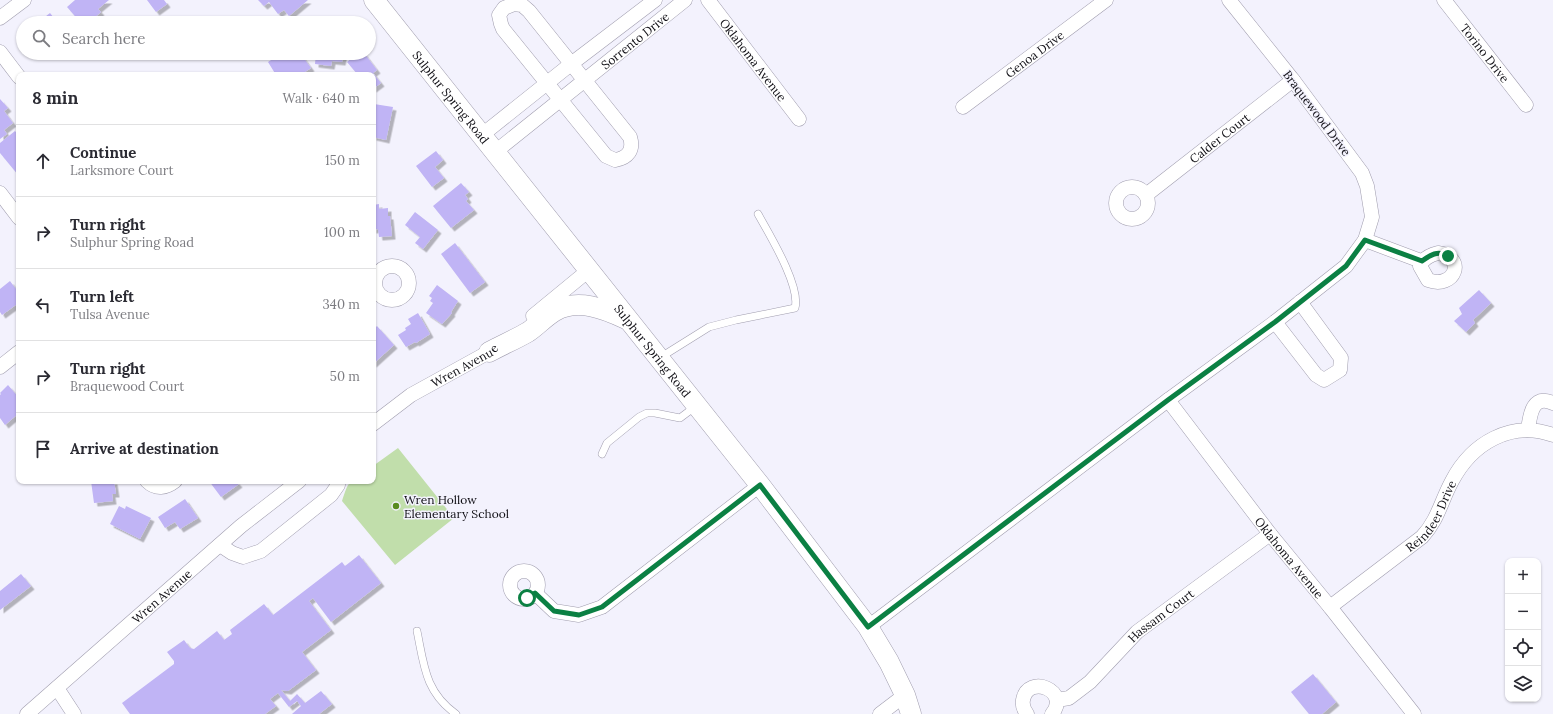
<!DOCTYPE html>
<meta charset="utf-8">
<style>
:root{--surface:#fff;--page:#f7f7f7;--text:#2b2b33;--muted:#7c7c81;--line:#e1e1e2}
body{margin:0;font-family:Lora,serif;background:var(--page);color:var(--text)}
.controls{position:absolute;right:12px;bottom:12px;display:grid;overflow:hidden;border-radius:8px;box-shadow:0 1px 3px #0004}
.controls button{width:36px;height:36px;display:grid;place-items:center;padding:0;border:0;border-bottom:1px solid var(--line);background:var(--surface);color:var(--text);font:20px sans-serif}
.stop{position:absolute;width:12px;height:12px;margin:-9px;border:3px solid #0b8043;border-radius:50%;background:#fff}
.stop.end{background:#0b8043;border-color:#fff;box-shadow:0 1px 4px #0008}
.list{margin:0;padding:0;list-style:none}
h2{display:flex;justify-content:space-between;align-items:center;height:52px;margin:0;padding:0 16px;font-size:17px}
h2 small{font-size:13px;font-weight:400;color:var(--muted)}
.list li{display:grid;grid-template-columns:26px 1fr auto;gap:12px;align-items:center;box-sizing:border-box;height:72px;padding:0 16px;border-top:1px solid var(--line)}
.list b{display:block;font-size:15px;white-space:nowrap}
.list p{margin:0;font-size:13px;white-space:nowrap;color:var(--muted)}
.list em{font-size:13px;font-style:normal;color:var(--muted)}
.icon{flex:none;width:22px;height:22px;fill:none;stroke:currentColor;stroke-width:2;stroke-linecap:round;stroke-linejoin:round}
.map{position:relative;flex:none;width:1553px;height:714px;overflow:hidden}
.search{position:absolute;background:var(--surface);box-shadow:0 1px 3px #0004;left:16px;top:16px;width:360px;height:44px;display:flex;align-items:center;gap:10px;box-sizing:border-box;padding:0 14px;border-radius:22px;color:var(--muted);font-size:15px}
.panel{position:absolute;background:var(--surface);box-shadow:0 1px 3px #0004;left:16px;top:72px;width:360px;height:412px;border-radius:8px}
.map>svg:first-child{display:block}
.green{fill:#c1deab}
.building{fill:#c0b4f5;filter:url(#shadow)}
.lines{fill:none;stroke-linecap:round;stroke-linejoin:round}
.lane-casing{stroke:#a09dae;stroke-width:8}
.street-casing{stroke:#a09dae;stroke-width:15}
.secondary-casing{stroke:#a09dae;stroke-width:21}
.lane{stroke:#fff;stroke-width:7}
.street{stroke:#fff;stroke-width:14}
.secondary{stroke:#fff;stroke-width:20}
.route{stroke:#0b8043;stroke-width:5}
.poi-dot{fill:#598b20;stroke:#f3f2fd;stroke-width:1.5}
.labels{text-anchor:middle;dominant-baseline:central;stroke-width:3;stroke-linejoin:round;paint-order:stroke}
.street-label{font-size:12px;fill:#0f0e14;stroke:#f3f2fd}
.poi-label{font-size:12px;fill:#0f0e14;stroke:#f3f2fd;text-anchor:start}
</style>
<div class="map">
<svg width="1553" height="714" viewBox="0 0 1553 714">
<defs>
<filter id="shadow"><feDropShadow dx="3.5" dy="3.5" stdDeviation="0" flood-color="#0004"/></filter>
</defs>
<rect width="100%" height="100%" fill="#f3f2fd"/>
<!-- green -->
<path class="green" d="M398 448 454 518 395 565 342 501C350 477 348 481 373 481V466Z"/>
<!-- building -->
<g class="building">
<path d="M75 0H109L98 9 101 12 88 23H81L67 7Z"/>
<path d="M147 0H164L167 4 156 12Z"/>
<path d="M258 0H308L289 16 284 10 278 14 269 2 264 6Z"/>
<path d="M50 13 58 23H37Z"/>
<path d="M282 53H300L311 68 300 75H297L295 73 293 75H276L268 62Z"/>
<path d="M316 53H344L342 62 332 61 331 66 315 64Z"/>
<path d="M358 53H364L377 70 373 73 381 83 373 89V75H358L347 62Z"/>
<path d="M0 99 8 108 4 111 13 123 4 130 7 134 0 139Z"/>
<path d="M374 104 393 107 386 140 373 137V111Z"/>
<path d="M15 131 19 136V176L0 153V143Z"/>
<path d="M436 151 443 160 435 167 444 178 432 187 416 166Z"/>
<path d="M461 183 469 192 465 195 468 199 466 201 474 210 451 228 433 206Z"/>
<path d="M379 204V209L388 208V216H390L392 236 379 237 378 229 373 230V205Z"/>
<path d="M415 212 438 230 423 249 415 243 420 237 405 225Z"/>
<path d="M455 243 485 282 470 293 441 254Z"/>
<path d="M10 281 19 293V306L17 304 2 315 0 312V289Z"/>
<path d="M437 285 458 301 451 312 452 313 442 324 426 313 433 303 430 301 432 298 429 296Z"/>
<path d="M1479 290 1491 303 1473 320 1475 323 1466 332 1454 321 1462 314 1459 308Z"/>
<path d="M418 313 430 334 416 343 415 342 406 347 398 335 406 330 405 328 411 324 408 319Z"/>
<path d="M377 326 394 345 373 364V330Z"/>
<path d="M8 385 19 398V413L5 425 0 418V395L1 394 0 393Z"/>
<path d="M91 481H114L116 494H112L113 501 94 503Z"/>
<path d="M209 481H236L239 484 221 497Z"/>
<path d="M185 499 198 518 180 529 175 522 165 528 158 517Z"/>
<path d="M119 506 125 509 126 506 151 518 140 539 110 524Z"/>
<path d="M359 555 381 583 331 622 313 598 309 601 331 630 302 652 316 670 288 691 281 690 290 701 297 694 305 703 321 691 332 704 319 714H292L301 706 297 701 289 707 278 693 270 699 276 706 265 714H130L122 703 174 664V661L167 652 184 640 190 648 194 649 217 631 224 640 232 634 230 630 264 604 273 615 342 562 345 566Z"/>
<path d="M21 574 31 586 0 610V591Z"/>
<path d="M1313 674 1336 702 1322 714H1309L1291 692Z"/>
</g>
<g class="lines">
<defs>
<g id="lane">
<path d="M661 357 709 327 736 320 795 308C801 286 769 234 758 214"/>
<path d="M602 454 607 443 639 417 647 413H655L680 418 696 406"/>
<path d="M417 631C424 665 425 692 456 714"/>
</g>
<g id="street">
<path id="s1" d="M708 0 799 119"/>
<path id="s2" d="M1444 0 1526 105"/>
<path d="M514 4 522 5 529 11 630 137C634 150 628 158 615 160L606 156 503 29 501 24 499 15 504 8Z"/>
<path d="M0 18 24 0"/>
<path d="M0 52 19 77"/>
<path id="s3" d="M963 107 1106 0"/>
<path d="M482 135 571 64 655 0"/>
<path id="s4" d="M495 152 685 0"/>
<circle cx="1132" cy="203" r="16"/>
<path d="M0 193 19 218"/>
<path id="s5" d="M1146 195 1293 80"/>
<path d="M1365 240 1421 261"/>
<path d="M1438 253C1467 257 1455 290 1428 280L1420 266C1423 258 1430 255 1438 253Z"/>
<circle cx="392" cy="283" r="17"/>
<path d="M533 316 589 270"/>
<path d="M1275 322 1316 375 1324 380 1340 370 1341 358 1300 302"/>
<path d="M0 367 19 352"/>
<path id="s6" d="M1168 400 1270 534 1330 607 1414 714"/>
<path id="s7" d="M373 424 411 395 489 352 495 346"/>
<path d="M1528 430C1530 415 1532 394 1553 403"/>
<path d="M147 481C156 490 166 488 175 481"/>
<path d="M220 545 232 553 243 557 261 551 331 495 338 485 337 481"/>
<circle cx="524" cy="585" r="14"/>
<path d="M535 593 554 611 579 615 602 607 760 485"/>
<path id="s8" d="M1330 607 1422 537C1438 520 1441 501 1452 481 1472 443 1511 420 1553 435"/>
<path d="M868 627 1168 400 1275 322 1346 266 1365 240 1372 217 1367 186 1362 173 1293 80 1229 0"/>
<path d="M57 688 74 714"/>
<path id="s9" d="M1057 700 1069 698 1090 682 1137 632 1270 534"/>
<path id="s10" d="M27 714 241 526 299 481"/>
<path d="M880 714 905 695"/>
<path d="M1027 714C1024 710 1022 705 1023 700 1028 673 1071 691 1052 714"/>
</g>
<g id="secondary">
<path id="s11" d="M374 0 760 485 868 627 889 662 905 695 911 714"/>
<path d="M489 352C502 345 516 339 528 332 537 326 545 317 555 311 578 298 605 309 626 319"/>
</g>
</defs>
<!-- lane casing -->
<use href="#lane" class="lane-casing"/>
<!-- street casing -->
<use href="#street" class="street-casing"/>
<!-- secondary casing -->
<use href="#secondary" class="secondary-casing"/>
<!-- lane -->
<use href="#lane" class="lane"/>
<!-- street -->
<use href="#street" class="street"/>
<!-- secondary -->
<use href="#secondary" class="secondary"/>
</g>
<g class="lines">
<!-- route -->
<path class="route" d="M527 598 535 593 554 611 579 615 602 607 760 485 868 627 1168 400 1275 322 1346 266 1365 240 1422 261C1430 255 1438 250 1448 256"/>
</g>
<!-- markers -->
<circle class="poi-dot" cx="396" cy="506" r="4"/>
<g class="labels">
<!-- street labels -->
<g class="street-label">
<text stroke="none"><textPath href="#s4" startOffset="179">Sorrento Drive</textPath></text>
<text stroke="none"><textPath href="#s2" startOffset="67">Torino Drive</textPath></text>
<text stroke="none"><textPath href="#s3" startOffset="89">Genoa Drive</textPath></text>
<text stroke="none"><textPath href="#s1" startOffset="75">Oklahoma Avenue</textPath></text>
<text stroke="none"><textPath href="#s11" startOffset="124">Sulphur Spring Road</textPath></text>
<text transform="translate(1317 113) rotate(53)">Braquewood Drive</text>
<text stroke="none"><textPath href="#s5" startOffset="93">Calder Court</textPath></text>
<text stroke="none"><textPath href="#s11" startOffset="448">Sulphur Spring Road</textPath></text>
<text stroke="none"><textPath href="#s7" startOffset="109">Wren Avenue</textPath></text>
<text stroke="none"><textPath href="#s8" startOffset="138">Reindeer Drive</textPath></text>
<text stroke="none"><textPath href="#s6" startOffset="199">Oklahoma Avenue</textPath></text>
<text stroke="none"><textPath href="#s10" startOffset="179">Wren Avenue</textPath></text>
<text stroke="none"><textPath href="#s9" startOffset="136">Hassam Court</textPath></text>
</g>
<!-- poi labels -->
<g class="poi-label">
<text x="404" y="499">Wren Hollow<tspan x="404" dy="14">Elementary School</tspan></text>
</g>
</g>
</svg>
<div class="controls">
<button>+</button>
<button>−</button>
<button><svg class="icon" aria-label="locate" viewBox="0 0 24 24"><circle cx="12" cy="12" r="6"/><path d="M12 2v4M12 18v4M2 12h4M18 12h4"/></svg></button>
<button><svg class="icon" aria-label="layers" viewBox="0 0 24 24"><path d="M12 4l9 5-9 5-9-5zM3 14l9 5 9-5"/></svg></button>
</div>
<div class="stop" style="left:527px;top:598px"></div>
<div class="stop end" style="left:1448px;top:256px"></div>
<div class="search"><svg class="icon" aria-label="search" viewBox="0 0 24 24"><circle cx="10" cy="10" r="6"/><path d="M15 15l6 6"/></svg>Search here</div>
<section class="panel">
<h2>8 min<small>Walk · 640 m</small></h2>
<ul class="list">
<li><svg class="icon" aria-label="ahead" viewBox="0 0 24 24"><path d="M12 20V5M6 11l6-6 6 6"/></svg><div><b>Continue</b><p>Larksmore Court</p></div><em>150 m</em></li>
<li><svg class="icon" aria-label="right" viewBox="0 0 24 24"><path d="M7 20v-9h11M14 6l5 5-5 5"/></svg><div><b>Turn right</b><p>Sulphur Spring Road</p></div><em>100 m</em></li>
<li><svg class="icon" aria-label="left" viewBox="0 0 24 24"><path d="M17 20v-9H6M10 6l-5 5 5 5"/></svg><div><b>Turn left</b><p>Tulsa Avenue</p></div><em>340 m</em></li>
<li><svg class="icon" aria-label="right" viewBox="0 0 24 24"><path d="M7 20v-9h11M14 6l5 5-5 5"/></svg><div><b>Turn right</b><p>Braquewood Court</p></div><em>50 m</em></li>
<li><svg class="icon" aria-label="arrive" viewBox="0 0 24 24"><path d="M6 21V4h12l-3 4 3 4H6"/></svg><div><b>Arrive at destination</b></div></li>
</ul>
</section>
</div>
